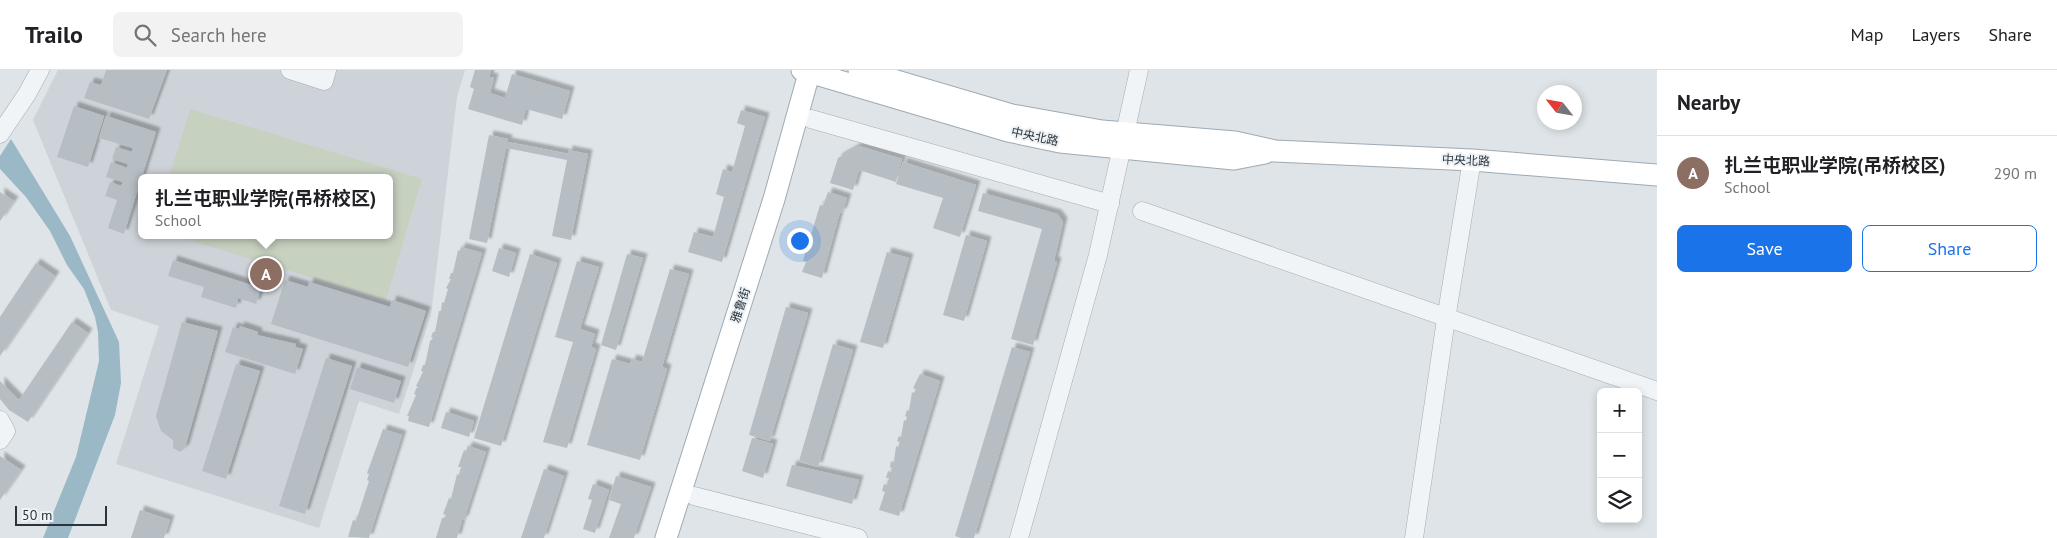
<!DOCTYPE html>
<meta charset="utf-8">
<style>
:root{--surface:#fff;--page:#f2f2f2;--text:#202124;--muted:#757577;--line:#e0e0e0;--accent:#1a73e8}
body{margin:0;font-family:"PT Sans","Noto Sans SC",sans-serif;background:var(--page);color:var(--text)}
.controls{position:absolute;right:15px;bottom:15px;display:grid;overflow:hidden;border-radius:8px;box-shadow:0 2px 8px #0003}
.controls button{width:45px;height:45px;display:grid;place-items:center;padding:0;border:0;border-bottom:1px solid var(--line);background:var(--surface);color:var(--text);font:25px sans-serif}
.compass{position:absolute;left:1537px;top:15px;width:45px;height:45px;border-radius:50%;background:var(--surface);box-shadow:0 2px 8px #0003;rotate:301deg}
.scale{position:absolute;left:15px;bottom:12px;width:92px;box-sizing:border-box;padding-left:5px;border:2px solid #28343e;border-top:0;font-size:14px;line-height:18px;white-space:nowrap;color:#28343e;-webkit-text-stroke:4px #eef2f5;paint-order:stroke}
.you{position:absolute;left:799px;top:170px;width:18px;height:18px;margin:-12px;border:4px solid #fff;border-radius:50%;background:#1a73e8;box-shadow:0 0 0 8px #1a73e833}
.badge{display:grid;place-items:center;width:32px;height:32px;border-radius:50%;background:var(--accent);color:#fff;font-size:16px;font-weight:700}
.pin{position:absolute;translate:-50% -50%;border:2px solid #fff;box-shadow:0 1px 5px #0006}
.popup{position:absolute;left:138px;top:104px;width:255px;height:65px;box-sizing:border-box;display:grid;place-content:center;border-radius:8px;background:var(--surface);filter:drop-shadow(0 1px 4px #0005);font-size:16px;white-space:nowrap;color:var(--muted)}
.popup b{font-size:19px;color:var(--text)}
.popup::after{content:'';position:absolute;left:50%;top:100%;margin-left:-10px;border:10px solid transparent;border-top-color:var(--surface)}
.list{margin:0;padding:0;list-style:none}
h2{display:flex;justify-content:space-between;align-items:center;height:65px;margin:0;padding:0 20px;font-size:21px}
h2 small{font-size:16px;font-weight:400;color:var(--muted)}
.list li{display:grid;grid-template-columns:32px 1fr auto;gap:15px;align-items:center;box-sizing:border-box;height:75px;padding:0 20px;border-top:1px solid var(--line)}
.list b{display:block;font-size:19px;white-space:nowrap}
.list p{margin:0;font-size:16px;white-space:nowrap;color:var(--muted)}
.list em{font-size:16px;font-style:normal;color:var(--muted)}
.actions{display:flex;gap:10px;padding:15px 20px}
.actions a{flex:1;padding:11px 0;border:1px solid var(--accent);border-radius:8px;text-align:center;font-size:18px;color:var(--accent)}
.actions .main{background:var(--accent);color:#fff}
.icon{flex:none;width:28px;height:28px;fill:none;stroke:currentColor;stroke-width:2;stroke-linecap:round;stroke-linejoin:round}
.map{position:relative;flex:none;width:1657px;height:468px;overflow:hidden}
header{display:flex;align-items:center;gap:30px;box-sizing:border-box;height:70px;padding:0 25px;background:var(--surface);border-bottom:1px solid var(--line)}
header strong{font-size:24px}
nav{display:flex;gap:28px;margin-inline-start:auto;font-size:18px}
.search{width:350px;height:45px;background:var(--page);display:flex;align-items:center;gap:12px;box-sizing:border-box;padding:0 18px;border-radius:8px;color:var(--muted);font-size:19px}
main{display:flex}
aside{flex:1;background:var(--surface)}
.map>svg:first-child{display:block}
.built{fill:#cdd3d9;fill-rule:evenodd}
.green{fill:#c7d1c0}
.water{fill:#9ab8c6}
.building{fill:#b6bec4;filter:url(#shadow)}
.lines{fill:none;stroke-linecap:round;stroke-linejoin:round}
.minor-casing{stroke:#a4acb1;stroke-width:19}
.major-casing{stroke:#9eaab3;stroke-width:23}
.minor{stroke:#f1f4f6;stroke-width:18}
.major{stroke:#fff;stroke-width:21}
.labels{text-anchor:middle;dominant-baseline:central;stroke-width:4;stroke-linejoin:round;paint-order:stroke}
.street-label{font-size:12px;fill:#28343e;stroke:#eef2f5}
</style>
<header>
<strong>Trailo</strong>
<div class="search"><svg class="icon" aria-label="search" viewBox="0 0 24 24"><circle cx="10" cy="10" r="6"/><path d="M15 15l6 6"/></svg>Search here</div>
<nav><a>Map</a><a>Layers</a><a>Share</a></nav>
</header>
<main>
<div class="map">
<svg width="1657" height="468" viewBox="0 0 1657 468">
<defs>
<filter id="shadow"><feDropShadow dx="4.5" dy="-4.5" stdDeviation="1" flood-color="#0004"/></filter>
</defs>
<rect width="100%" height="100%" fill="#dee4e7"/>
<!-- built -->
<path class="built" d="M58 0H465L457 27 431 245 412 305 399 344 359 331 319 458 116 394 159 256 111 240 33 50ZM142 108H390V165H142Z"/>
<!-- green -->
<path class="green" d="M190 39 422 109 386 230 172 165H390V108H169Z"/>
<!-- water -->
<path class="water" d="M11 69 70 166 119 272 121 313 115 345 68 468H43L76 387 99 291 98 262 95 247 84 219 67 195 50 161 26 127 0 99V86Z"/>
<!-- building -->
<g class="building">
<path d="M106 0H167L149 49 84 28 90 12 101 15Z"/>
<path d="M475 0H491L489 7 494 8 490 23 505 28 512 4 570 21 562 49 526 39 522 55 468 39 474 19 470 17Z"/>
<path d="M74 36 104 46 88 97 57 87Z"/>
<path d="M741 40 765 47 722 192 688 182 694 162 713 167 724 127 716 124 723 99 732 102 745 56 737 53Z"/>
<path d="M106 46 156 62 124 164 108 158 117 130 105 126 110 112 121 116 123 112 106 107 111 92 127 98 128 94 112 89 116 77 132 82 133 78 99 68Z"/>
<path d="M489 65 508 69 507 72 568 84V80L588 84 571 170 552 166 567 90 506 78 487 173 469 169Z"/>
<path d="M859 76 902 89 896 112 859 100 853 120 830 113 838 88Z"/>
<path d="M903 92 976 115 960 167 933 158 943 128 896 114Z"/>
<path d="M0 122 14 131 0 151Z"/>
<path d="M828 122 847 128 842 143 840 142 822 208 802 202 806 192 803 191 820 135 823 136Z"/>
<path d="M983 123 1057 144 1063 152 1054 191 1057 192 1033 275 1011 269 1042 159 978 141Z"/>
<path d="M966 165 987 171 964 251 943 245Z"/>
<path d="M461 177 482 183 429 357 408 351 409 346H407L416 325 414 324 416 319 418 317 416 316 423 302 421 301 423 295H425L430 271 433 268 431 267 433 262H435L439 241H441L442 232 444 233 448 219 446 218 451 209H449L451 203H453L458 180 460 181Z"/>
<path d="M499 178 516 183 509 207 492 201Z"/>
<path d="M887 182 909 188 883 278 860 272Z"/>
<path d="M530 184 557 193 501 376 474 368Z"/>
<path d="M627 184 643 188 616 280 601 275Z"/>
<path d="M173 190 261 218 256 234 238 228 236 238 201 227 204 217 168 206Z"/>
<path d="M577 191 599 197 580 259 595 264 591 277 596 279 567 378 543 372 573 272 555 267Z"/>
<path d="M36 193 55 206 0 286V247Z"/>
<path d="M670 199 689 204 662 297 667 299 640 390 587 375 612 289 630 294 632 289 642 292Z"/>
<path d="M285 210 308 217 309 212 390 237 392 230 426 241 408 297 271 254Z"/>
<path d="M786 237 808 243 770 371 749 365Z"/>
<path d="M72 252 88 263 28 352 9 340 0 329V311L19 330Z"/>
<path d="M182 252 218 261 185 378 180 382 173 378V370L161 361 156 346Z"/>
<path d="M240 256 258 262 257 265 296 274 295 277 303 279 295 304 225 282 233 257 239 259Z"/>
<path d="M833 274 853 280 818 397 799 391Z"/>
<path d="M1012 277 1030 282 974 468H961L955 466Z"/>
<path d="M326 288 352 296 305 444 279 436Z"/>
<path d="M236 294 260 301 226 409 202 401Z"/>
<path d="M357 297 401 311 394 333 350 319Z"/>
<path d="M920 304 940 311 899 446 879 440 885 422 882 421 884 414 887 415 889 408H886L888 401 891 402 892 398 890 397 891 391 894 392 896 376 898 377 900 372 897 371 899 366 901 367 904 350 906 351 907 347 905 346 907 340 909 341 912 322 914 323 916 319 913 318Z"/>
<path d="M446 342 474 351 469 367 441 358Z"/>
<path d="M383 359 402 365 369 468 348 467 353 450 356 451 369 411 367 410 369 404 367 403Z"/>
<path d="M752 368 773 374 763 408 742 401Z"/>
<path d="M468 376 486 382 464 450H462L457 468H436L442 448H445L446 445 443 444 449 428 451 429 457 404 459 405 461 397H458L464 380 466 381Z"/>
<path d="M0 386 21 400 0 430Z"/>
<path d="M792 395 859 410 852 434 786 416Z"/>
<path d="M544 399 564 406 544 468H521Z"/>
<path d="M616 406 651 417 634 468H609L621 434 609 430Z"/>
<path d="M593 414 609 420 595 463 583 459 592 430 588 429Z"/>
<path d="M140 440 170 450 164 468H131Z"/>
</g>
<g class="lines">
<defs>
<g id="minor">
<path d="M290 0 324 11 327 0"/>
<path d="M811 49 1110 134"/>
<path d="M0 64 27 24 40 0"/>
<path d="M1142 141 1657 321"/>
<path d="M0 350 6 361 0 370"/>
<path d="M694 426 858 468"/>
<path d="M1019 468 1098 185 1139 0"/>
<path d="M1414 468 1446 249 1472 90"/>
</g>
<g id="major">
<path d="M802 0 1008 61 1060 72 1234 89 1265 83"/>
<path d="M859 0 1012 45 1102 61 1235 72 1275 81 1472 90 1657 105"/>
<path d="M666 468 774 129 810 0"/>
</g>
</defs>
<!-- minor casing -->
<use href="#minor" class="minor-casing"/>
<!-- major casing -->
<use href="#major" class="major-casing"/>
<!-- minor -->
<use href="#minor" class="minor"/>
<!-- major -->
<use href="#major" class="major"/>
</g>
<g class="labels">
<!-- street labels -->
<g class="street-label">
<text transform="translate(1035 66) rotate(12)">中央北路</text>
<text transform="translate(1466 90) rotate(3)">中央北路</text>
<text transform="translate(740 235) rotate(-72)">雅鲁街</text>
</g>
</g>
</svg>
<div class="controls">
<button>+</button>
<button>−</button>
<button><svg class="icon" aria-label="layers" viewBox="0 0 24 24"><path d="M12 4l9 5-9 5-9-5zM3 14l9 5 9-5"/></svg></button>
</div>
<svg class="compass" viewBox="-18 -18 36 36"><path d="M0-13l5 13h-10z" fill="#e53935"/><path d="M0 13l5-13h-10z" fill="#757577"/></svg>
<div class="scale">50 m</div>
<div class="you"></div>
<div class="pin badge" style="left:266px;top:204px;background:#8d6e63">A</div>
<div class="popup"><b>扎兰屯职业学院(吊桥校区)</b>School</div>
</div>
<aside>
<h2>Nearby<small></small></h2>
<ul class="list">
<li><span class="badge" style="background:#8d6e63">A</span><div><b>扎兰屯职业学院(吊桥校区)</b><p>School</p></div><em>290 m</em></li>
</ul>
<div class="actions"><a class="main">Save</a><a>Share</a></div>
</aside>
</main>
